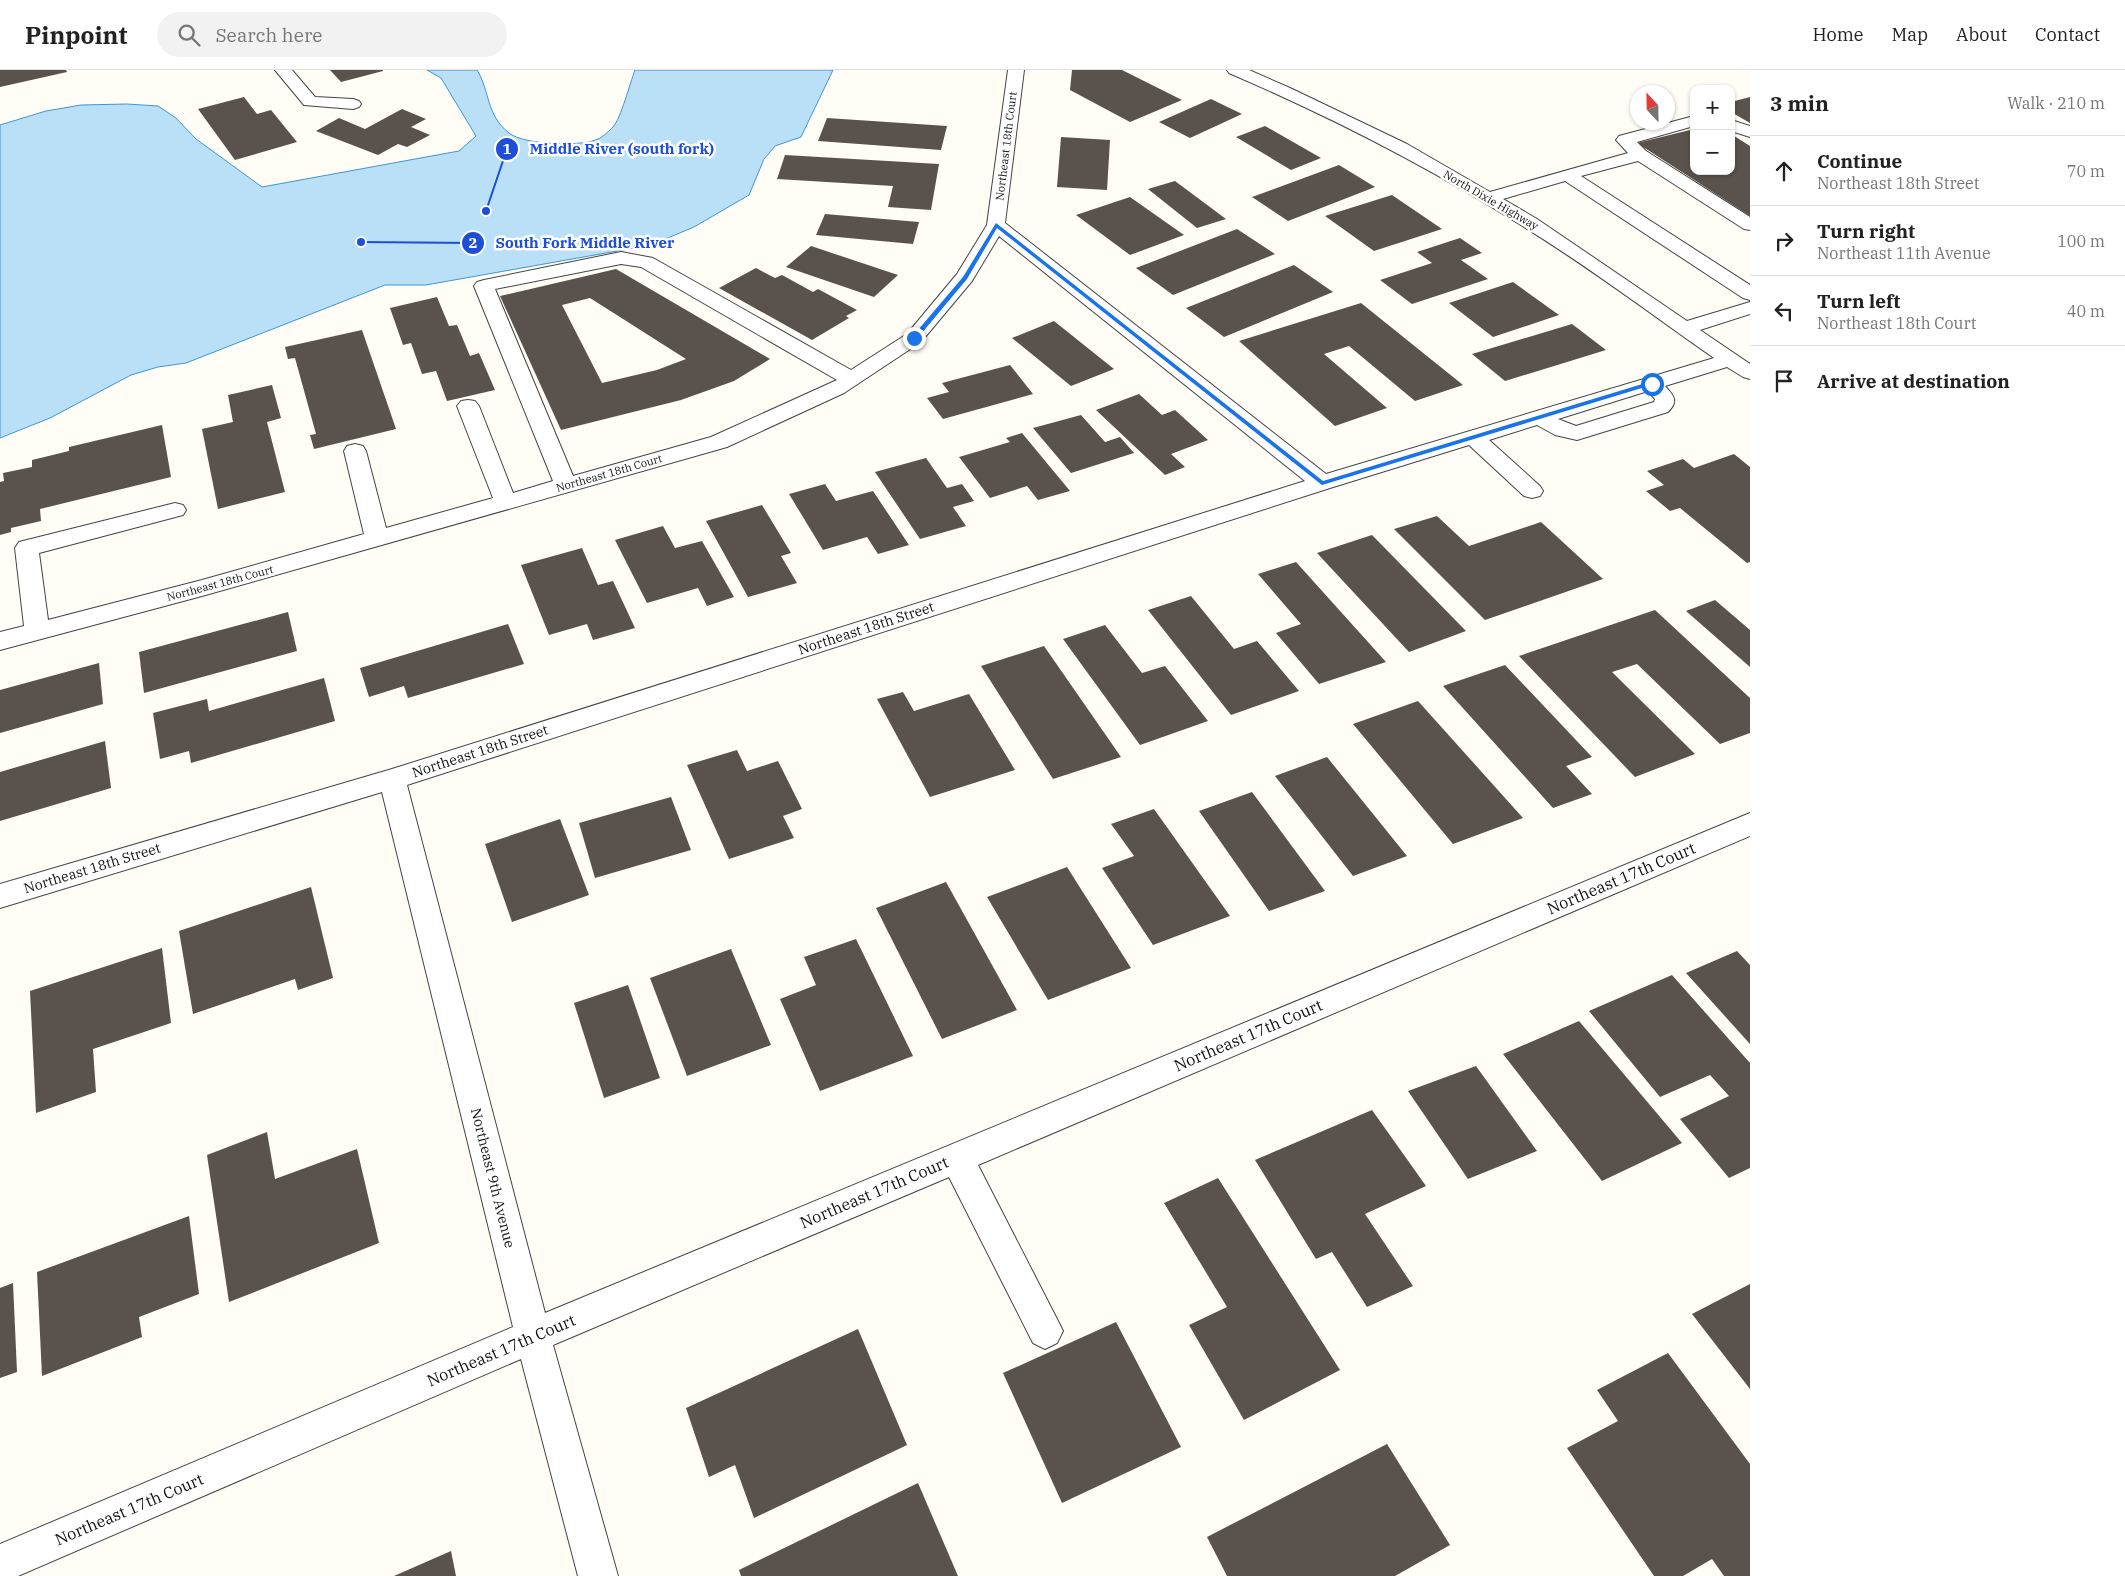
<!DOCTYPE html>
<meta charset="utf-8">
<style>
:root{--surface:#fff;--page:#f2f2f2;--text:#222;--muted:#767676;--line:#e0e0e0}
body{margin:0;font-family:"IBM Plex Serif",serif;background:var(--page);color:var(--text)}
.controls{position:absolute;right:15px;top:15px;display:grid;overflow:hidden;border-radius:10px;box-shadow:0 1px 4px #0004}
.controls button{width:45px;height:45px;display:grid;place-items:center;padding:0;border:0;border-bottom:1px solid var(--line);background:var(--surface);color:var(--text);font:25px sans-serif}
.compass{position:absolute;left:1630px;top:15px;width:45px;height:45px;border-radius:50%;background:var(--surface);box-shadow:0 1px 4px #0004;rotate:338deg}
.stop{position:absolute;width:15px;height:15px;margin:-11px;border:4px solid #1a73e8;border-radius:50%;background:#fff}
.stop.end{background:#1a73e8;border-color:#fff;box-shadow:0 1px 5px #0008}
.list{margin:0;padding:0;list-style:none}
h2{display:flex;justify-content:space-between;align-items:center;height:65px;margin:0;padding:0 20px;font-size:21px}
h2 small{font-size:16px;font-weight:400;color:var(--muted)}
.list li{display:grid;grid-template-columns:32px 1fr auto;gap:15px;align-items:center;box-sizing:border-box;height:70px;padding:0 20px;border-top:1px solid var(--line)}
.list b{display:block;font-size:19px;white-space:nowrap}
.list p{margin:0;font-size:16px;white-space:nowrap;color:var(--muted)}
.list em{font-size:16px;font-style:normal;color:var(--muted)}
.icon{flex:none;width:28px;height:28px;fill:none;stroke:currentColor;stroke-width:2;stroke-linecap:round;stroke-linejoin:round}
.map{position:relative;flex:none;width:1750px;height:1506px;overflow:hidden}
header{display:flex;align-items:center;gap:30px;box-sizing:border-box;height:70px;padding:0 25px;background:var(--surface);border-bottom:1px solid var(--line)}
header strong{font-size:24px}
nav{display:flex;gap:28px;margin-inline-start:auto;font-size:18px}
.search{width:350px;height:45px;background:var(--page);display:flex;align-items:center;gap:12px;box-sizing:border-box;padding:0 18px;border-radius:28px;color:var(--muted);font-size:19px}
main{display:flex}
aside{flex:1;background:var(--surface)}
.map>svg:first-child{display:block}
.water{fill:#b9e0f7;stroke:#3f96cf}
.building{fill:#5a524d;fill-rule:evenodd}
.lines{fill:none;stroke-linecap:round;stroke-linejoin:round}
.minor-casing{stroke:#444;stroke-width:2}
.minor{fill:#fff;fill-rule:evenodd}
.route{fill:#1a73e8}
.labels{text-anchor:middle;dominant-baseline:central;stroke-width:5;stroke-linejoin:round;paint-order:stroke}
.far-street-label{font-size:11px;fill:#111;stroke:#fff}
.street-label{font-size:14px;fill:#111;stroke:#fff}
.near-street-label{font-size:16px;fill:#111;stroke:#fff}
.leader{fill:none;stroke:#1d4ed8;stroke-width:2}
.callout-dot{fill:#1d4ed8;stroke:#fff;stroke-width:2}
.mark-label{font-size:15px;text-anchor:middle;font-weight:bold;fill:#fff}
.callout-label{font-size:15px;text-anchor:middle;font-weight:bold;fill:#1d4ed8;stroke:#fff;stroke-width:5;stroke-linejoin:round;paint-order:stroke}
</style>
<header>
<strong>Pinpoint</strong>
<div class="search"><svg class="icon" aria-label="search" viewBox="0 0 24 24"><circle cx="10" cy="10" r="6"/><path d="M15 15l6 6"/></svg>Search here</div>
<nav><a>Home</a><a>Map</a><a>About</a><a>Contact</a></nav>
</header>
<main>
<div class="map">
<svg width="1750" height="1506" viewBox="0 0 1750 1506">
<rect width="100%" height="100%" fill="#fffdf5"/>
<!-- water -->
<path class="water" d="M427 0H477C490 21 486 45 509 63 524 75 581 77 598 69 603 67 610 60 613 57 621 48 630 13 635 0H833L801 67 775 76 764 89 749 125 694 157 651 175 426 215H385L186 293 158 297 131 305 50 348 0 368V55L46 41 81 35 127 34 158 36 176 48 196 69 262 117 459 81 476 66 441 8Z"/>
<!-- building -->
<g class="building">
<path d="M0 0H66L67 2 0 17Z"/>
<path d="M330 0H383V1L341 12Z"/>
<path d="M1072 0H1122L1182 30 1130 52 1070 20Z"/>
<path d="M244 27 257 44 271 40 297 72 235 90 198 39Z"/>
<path d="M1750 27V53L1731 42V32Z"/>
<path d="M1211 29 1242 44 1190 68 1159 52Z"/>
<path d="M402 39 426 49 411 57 430 65 407 77 398 74 378 85 316 61 339 48 365 59Z"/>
<path d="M827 48 947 56 941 80 818 71Z"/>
<path d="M1265 56 1321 88 1291 100 1236 67Z"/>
<path d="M1694 59V101H1731V64L1750 76V146L1637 73Z"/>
<path d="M1061 67 1110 70 1107 120 1057 117Z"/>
<path d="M785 85 939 94 931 140 888 137 893 116 777 109Z"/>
<path d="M1339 95 1375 117 1288 151 1252 127Z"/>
<path d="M1175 111 1226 149 1197 158 1148 119Z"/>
<path d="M1392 125 1442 159 1374 181 1325 146Z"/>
<path d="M1130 127 1184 165 1130 185 1076 145Z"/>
<path d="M825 144 919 152 913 174 816 165Z"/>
<path d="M1237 159 1275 184 1173 225 1136 198Z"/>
<path d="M1460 168 1482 183 1461 190 1488 209 1412 234 1380 210 1432 193 1417 182Z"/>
<path d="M811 176 898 205 874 227 786 197Z"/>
<path d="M1294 195 1333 222 1224 267 1186 238Z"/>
<path d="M756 198 775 208 782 205 813 222 818 219 857 240 846 246 849 248 812 270 719 218Z"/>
<path d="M616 199 770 289 734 311 681 330 561 360 500 226ZM590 228 686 289 657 300 602 313 562 235Z"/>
<path d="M1513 212 1559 245 1493 267 1449 233Z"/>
<path d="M437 227 449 256 457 255 470 286 479 283 495 320 447 331 436 301 422 304 411 273 403 275 390 238Z"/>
<path d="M1361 233 1463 315 1415 331 1349 276 1324 284 1387 338 1335 356 1239 271Z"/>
<path d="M1054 251 1114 299 1071 316 1012 268Z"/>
<path d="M1572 254 1606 280 1505 311 1472 284Z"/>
<path d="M362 260 396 359 314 379 310 365 316 364 295 288 288 289 285 277Z"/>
<path d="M1010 295 1033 324 943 349 927 328 949 322 942 313Z"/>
<path d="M272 315 281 348 267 352 285 422 218 439 202 359 233 352 228 325Z"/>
<path d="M1139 324 1162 345 1175 340 1208 370 1171 384 1185 397 1165 405 1096 340Z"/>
<path d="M1081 345 1105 372 1120 367 1134 383 1071 403 1033 358Z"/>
<path d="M162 355 171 407 40 439 41 451 11 458V462L0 465V412L4 411 3 403 32 397V390L69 381V377Z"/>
<path d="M1022 363 1070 421 1038 430 1027 416 990 428 959 387 1010 372 1006 368Z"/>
<path d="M1734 384 1750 397V492L1747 493 1680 438 1670 441 1646 421 1664 415 1647 401 1683 389 1694 398Z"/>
<path d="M926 388 947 418 962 414 974 431 953 437 966 456 920 469 875 402Z"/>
<path d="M825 414 836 431 873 421 909 475 878 484 867 467 823 480 789 424Z"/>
<path d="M762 435 791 483 781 486 797 513 748 527 706 451Z"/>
<path d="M1437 446 1469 476 1541 452 1603 509 1485 550 1394 459Z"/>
<path d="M663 456 675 478 702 471 734 527 707 536 698 518 647 533 615 470Z"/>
<path d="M1372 465 1466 561 1409 582 1317 483Z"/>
<path d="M582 478 598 515 613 511 635 558 593 570 587 554 549 565 521 495Z"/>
<path d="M1296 492 1386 592 1319 614 1276 563 1301 554 1258 504Z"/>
<path d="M1191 526 1234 579 1257 571 1299 621 1231 645 1148 540Z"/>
<path d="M1715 530 1750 560V597L1686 541Z"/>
<path d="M1655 540 1750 628V663L1720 674 1637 594 1612 602 1695 684 1635 707 1519 586Z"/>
<path d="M288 542 297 581 144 623 139 582Z"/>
<path d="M508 554 524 594 408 628 404 616 369 627 360 598Z"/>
<path d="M1105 555 1142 603 1165 596 1208 651 1140 675 1063 569Z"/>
<path d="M1044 576 1121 687 1053 709 981 596Z"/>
<path d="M99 593 103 634 0 663V620Z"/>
<path d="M1505 595 1592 687 1566 696 1592 724 1553 738 1443 616Z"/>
<path d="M324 608 335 651 191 693 189 681 160 689 153 643 207 629 209 641Z"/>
<path d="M903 622 914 641 969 624 1015 700 930 727 877 629Z"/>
<path d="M1418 631 1523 748 1453 774 1353 654Z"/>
<path d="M105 671 111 718 0 751V702Z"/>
<path d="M737 680 747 701 778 691 802 739 783 746 794 768 729 789 687 695Z"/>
<path d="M1327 687 1407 786 1353 806 1275 706Z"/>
<path d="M1252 722 1325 821 1269 841 1199 741Z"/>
<path d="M671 727 691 780 595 808 579 753Z"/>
<path d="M1154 739 1230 846 1153 875 1102 798 1134 786 1111 754Z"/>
<path d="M560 749 589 825 512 852 485 774Z"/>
<path d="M1067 797 1131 898 1048 930 987 827Z"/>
<path d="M946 812 1017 940 942 969 876 838Z"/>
<path d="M311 817 333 908 298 920 295 909 193 944 179 861Z"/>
<path d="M856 869 913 986 820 1021 780 929 816 915 804 887Z"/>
<path d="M162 878 171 953 93 979 96 1022 36 1043 30 921Z"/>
<path d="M731 879 771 975 687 1006 650 908Z"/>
<path d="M1737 881 1750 895V974L1686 903Z"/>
<path d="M1672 905 1750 993V1098L1729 1108 1680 1049 1729 1026 1710 1005 1660 1027 1589 941Z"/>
<path d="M628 915 660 1008 604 1028 574 933Z"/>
<path d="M1579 951 1682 1073 1602 1111 1503 984Z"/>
<path d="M1476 996 1537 1081 1468 1109 1408 1021Z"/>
<path d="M1372 1040 1426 1116 1365 1144 1413 1216 1367 1237 1332 1182 1316 1189 1255 1090Z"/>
<path d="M267 1062 275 1109 357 1079 379 1173 229 1232 207 1085Z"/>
<path d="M1218 1108 1340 1300 1244 1350 1189 1255 1227 1237 1164 1133Z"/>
<path d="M189 1146 199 1224 139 1247 142 1267 42 1306 37 1202Z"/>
<path d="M13 1213 17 1302 0 1308V1218Z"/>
<path d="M1750 1214V1319L1692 1244Z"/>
<path d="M1116 1252 1181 1377 1062 1433 1003 1303Z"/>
<path d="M858 1259 907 1375 754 1448 735 1395 709 1407 686 1338Z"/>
<path d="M1668 1283 1750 1394V1506H1724L1712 1489 1683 1506H1654L1567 1378 1618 1351 1597 1320Z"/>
<path d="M1387 1374 1450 1475 1395 1506H1227L1207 1467Z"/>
<path d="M918 1413 958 1506H741L739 1500Z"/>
<path d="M451 1481 456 1506H394Z"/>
</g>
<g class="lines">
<defs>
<g id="minor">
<path d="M275 0H292L315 27 353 29 359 31 361 34 359 37 353 39 304 35Z"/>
<path d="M1008 0H1024L1005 153 1326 404 1714 288C1651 244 1589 197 1524 157 1431 98 1331 47 1229 3L1227 0H1249L1290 18 1407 74 1490 122 1628 83 1616 70 1619 66 1694 46V56L1637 72 1646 81 1750 147V160L1744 159 1638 91 1581 106 1750 215V230L1743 228 1565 111 1503 129 1537 149 1687 251 1750 232V244L1700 260 1750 294V309L1743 307 1727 297 1665 316C1674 326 1679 331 1668 342L1577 370 1555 365 1537 355 1489 370 1540 416 1543 421 1540 426 1532 428 1524 426 1469 375 1330 418 407 715 545 1243 1750 743V766L978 1095 1057 1249 1063 1261 1057 1273 1045 1279 1033 1273 949 1107 553 1275 618 1506H578L521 1289 18 1506H0V1474L513 1257 382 722 0 838V814L392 699 1305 411 999 166 972 211 921 272 844 323 727 377 202 526 0 580V562L24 556 15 478 19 472 175 433 183 435 186 440 183 445 39 483 48 550 202 510 364 464 344 381 347 376 355 374 363 376 366 381 386 458 493 428 457 336 461 331 468 330 475 331 479 336 513 423 553 411 474 216 477 212 484 210 621 182 653 188 851 300 907 264 957 204 987 155ZM621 194 641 197 837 310 711 367 573 406 495 219ZM1648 321 1655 329 1654 332 1576 356 1558 349Z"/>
<path d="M1731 50 1750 56V67L1731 61Z"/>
</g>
</defs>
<!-- minor casing -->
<use href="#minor" class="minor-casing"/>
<!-- minor -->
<use href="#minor" class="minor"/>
</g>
<!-- route -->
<path class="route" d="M996 153 1323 411 1649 312 1655 314 1322 415 997 158 967 209 916 270H912V267L963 207Z"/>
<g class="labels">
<!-- far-street labels -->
<g class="far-street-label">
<text transform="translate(1006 76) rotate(-83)">Northeast 18th Court</text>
<text transform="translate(1491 130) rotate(30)">North Dixie Highway</text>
<text transform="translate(609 403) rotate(-16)">Northeast 18th Court</text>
<text transform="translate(220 513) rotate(-15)">Northeast 18th Court</text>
</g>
<!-- street labels -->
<g class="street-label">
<text transform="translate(866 558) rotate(-18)">Northeast 18th Street</text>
<text transform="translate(480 681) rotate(-18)">Northeast 18th Street</text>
<text transform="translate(92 798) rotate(-17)">Northeast 18th Street</text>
<text transform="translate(493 1108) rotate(76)">Northeast 9th Avenue</text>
</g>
<!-- near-street labels -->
<g class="near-street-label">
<text transform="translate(1621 808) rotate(-23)">Northeast 17th Court</text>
<text transform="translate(1248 965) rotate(-23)">Northeast 17th Court</text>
<text transform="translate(874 1122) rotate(-23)">Northeast 17th Court</text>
<text transform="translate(501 1280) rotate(-23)">Northeast 17th Court</text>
<text transform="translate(129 1439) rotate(-23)">Northeast 17th Court</text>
</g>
</g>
<!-- callouts -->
<path class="leader" d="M486 141L507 79M361 172L473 173"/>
<g class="callout-dot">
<circle cx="486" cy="141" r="5"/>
<circle cx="361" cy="172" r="5"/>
<circle cx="507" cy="79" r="12"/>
<circle cx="473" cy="173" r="12"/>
</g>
<g class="mark-label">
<text x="507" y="84">1</text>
<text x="473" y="178">2</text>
</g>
<g class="callout-label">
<text x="622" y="84">Middle River (south fork)</text>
<text x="585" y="178">South Fork Middle River</text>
</g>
</svg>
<div class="controls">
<button>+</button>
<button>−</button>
</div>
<svg class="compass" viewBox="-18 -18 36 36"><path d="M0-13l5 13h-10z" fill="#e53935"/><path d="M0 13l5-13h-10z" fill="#767676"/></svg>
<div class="stop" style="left:1652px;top:314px"></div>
<div class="stop end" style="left:914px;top:268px"></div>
</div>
<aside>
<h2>3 min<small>Walk · 210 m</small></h2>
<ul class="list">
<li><svg class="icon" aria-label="ahead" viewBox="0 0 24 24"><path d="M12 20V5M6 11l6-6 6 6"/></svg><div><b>Continue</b><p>Northeast 18th Street</p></div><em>70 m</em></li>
<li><svg class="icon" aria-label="right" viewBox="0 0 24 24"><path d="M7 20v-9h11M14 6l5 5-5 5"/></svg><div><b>Turn right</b><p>Northeast 11th Avenue</p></div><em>100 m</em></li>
<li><svg class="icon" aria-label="left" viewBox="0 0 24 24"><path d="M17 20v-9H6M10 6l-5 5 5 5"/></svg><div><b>Turn left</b><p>Northeast 18th Court</p></div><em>40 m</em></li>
<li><svg class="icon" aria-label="arrive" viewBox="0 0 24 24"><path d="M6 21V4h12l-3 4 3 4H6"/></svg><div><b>Arrive at destination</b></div></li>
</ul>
</aside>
</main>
